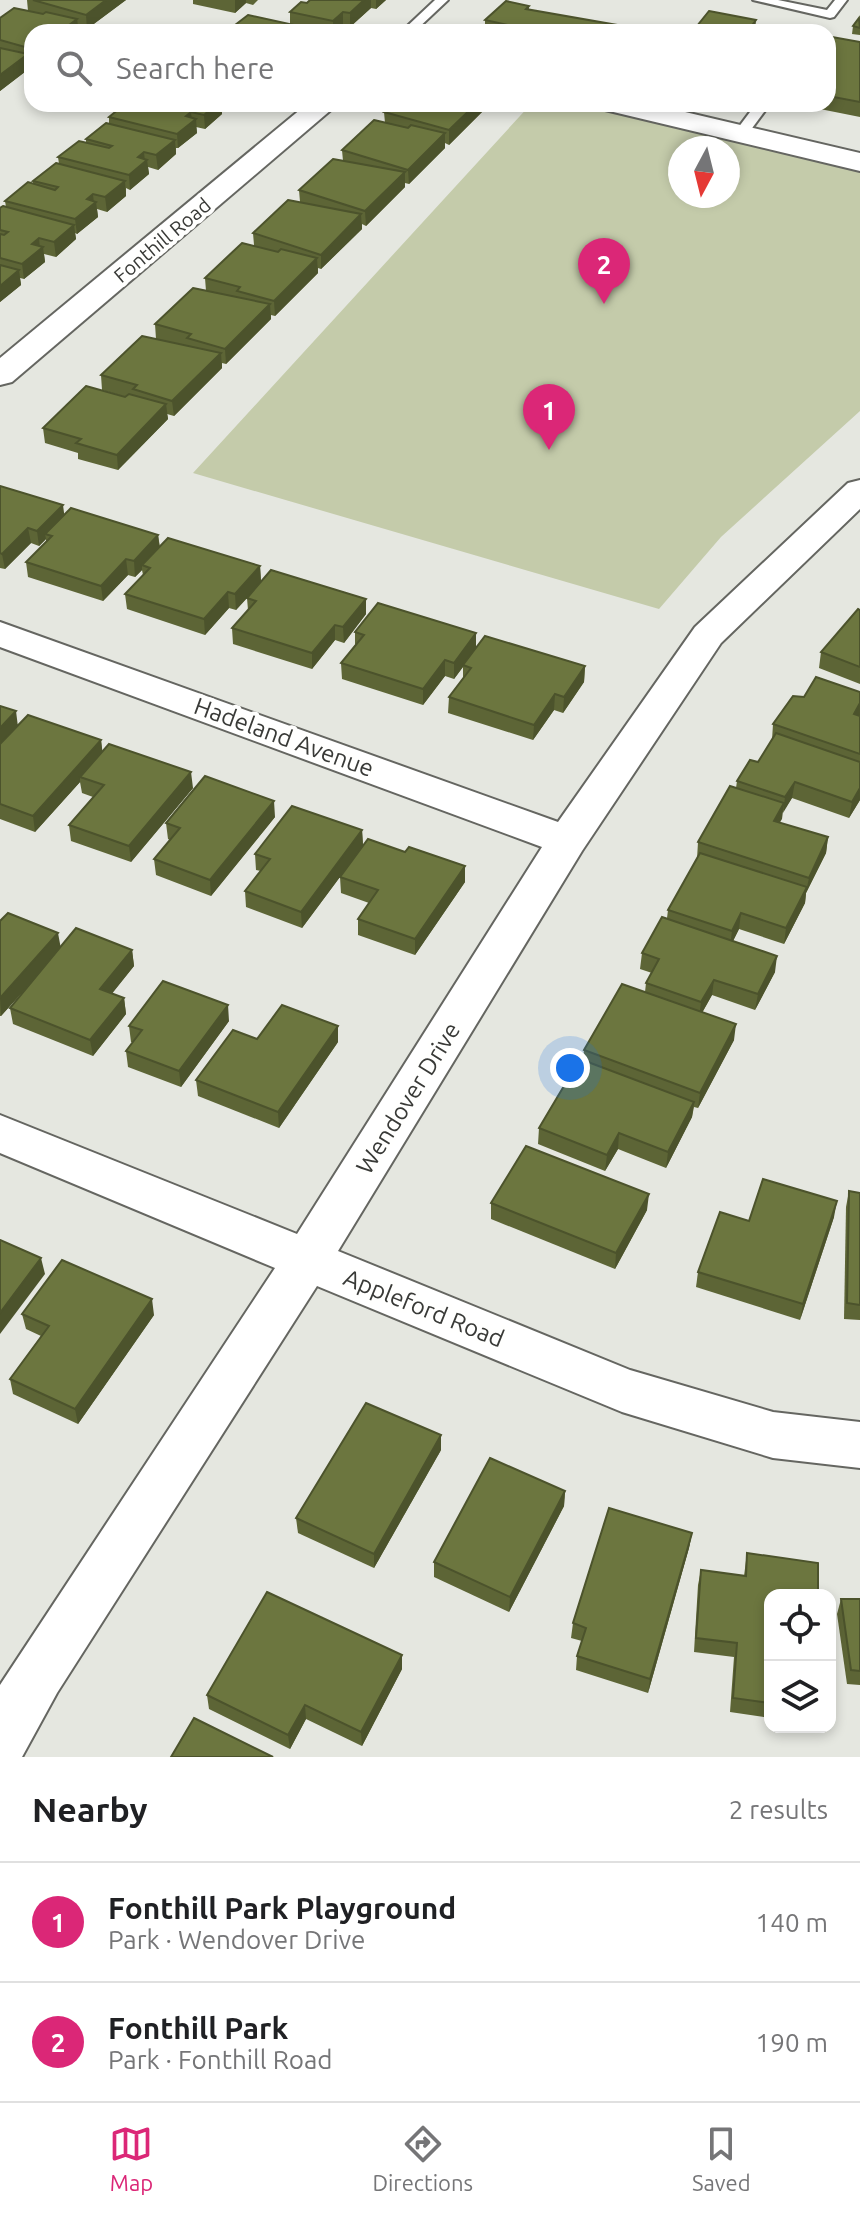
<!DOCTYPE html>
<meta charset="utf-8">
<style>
:root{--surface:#fff;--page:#f2f2f2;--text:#202124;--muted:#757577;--line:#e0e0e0;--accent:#db2777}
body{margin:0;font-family:Ubuntu,sans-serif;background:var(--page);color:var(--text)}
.controls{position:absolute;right:24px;bottom:24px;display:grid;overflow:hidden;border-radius:16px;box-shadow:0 4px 12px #0003}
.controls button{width:72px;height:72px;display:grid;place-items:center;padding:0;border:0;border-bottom:2px solid var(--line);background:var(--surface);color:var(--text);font:40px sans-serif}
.compass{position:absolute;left:668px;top:136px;width:72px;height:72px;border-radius:50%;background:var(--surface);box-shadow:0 4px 12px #0003;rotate:187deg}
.you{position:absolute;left:570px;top:1068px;width:28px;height:28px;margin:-20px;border:6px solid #fff;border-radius:50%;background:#1a73e8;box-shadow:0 0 0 12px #1a73e833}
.badge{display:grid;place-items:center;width:52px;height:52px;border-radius:50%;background:var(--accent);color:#fff;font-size:26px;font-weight:700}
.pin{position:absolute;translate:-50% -66px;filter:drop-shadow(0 2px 4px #0008)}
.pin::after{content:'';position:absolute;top:42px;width:28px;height:24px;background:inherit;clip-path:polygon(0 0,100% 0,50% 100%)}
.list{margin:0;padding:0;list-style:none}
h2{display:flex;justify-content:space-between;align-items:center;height:104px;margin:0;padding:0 32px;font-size:34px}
h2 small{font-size:26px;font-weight:400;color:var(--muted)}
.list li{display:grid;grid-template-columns:52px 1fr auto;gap:24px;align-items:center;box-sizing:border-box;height:120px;padding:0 32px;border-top:2px solid var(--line)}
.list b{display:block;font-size:30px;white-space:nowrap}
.list p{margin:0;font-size:26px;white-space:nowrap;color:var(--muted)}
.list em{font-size:26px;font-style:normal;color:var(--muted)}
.icon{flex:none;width:44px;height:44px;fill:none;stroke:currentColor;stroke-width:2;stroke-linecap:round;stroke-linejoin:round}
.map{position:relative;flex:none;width:860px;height:1757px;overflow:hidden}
.search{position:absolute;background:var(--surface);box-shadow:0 4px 12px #0003;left:24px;right:24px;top:24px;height:88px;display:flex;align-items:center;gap:20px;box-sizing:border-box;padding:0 28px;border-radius:24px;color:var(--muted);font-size:30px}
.sheet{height:344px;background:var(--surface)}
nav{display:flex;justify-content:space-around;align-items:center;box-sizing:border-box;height:112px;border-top:2px solid var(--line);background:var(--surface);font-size:22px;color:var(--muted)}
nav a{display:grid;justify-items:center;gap:4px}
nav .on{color:var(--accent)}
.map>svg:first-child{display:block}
.green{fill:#c4cbaa;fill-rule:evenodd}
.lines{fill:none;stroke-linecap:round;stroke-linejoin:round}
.lane-casing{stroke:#656661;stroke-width:4}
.street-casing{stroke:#656661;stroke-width:4}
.lane{fill:#fff;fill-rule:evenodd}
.street{fill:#fff;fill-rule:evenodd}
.wall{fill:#5d6536}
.shaded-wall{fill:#4c532c}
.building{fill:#6c763f;stroke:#4c532c;stroke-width:2}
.labels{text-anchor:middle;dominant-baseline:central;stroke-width:8;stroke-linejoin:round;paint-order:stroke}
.far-street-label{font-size:20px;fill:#393a37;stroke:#fffffe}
.street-label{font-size:24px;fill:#393a37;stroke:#fffffe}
</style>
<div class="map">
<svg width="860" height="1757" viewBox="0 0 860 1757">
<rect width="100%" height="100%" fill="#e5e7e0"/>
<!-- green -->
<path class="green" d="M531 104H604L860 164V411L721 537 659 609 193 473ZM680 148H728V196H680Z"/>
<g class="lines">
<defs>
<g id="lane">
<path d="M435 0H448L414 32H401Z"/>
<path d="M753 0H778L827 10 835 0H847L834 17 830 18Z"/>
<path d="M756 104H770L747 135H737L735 132Z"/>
</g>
<g id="street">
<path d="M307 104H338L12 382 0 385V358Z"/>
<path d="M601 104H651L860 153V171L605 110Z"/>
<path d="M860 480V509L721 643 582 851 338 1251 630 1370 773 1412 860 1422V1468L773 1458 622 1412 317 1286 57 1693 22 1757H0V1685L275 1268 0 1153V1115L297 1234 542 847 0 647V622L558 822 695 627 848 483Z"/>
</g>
</defs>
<!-- lane casing -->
<use href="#lane" class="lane-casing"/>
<!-- street casing -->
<use href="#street" class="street-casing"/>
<!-- lane -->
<use href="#lane" class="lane"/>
<!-- street -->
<use href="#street" class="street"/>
</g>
<!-- wall -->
<g class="wall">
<path d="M27 0H126L87 29 78 26 79 32H32V63L29 62 30 68 0 91V18L28 11Z"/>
<path d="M193 0H258L253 5 246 3 235 13 193 4Z"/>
<path d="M310 0H386L376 9 371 8 350 27 343 25 336 32H320L312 30V32H226L290 24V12Z"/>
<path d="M529 6V10L617 25V29L632 32H485V20Z"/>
<path d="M860 18V35L852 34 853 26Z"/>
<path d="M828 42H860V117L810 107 811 104H828Z"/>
<path d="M125 104H231L226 109 222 108V114L205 129 196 127 197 133 178 148H176V154L158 170 148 167 149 174 130 190 126 188V196L107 212 97 209 98 217 77 234 75 233 76 239 56 257 44 254 45 262 24 279 20 278 21 285 0 302V208L6 207 5 201 33 184V181L59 164 58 157 86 142V139L109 123V117Z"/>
<path d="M393 104H484V110L449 145 445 143V148L409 184 405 183V187L366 226 362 224V229L321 269 318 268V273L275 316 271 315V319L226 364 222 363V368L174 416 167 414 168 419 118 470 78 459V453L45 443 43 428 126 397 102 390 101 375 156 339 155 324 206 291 205 278 254 245 253 233 300 202 299 190 343 161 342 150 385 123 384 112Z"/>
<path d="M0 486 64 515 158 535 160 547 260 566 261 582 366 599V614L344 643 335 640 312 669 233 644 232 628 248 610 247 598 250 595 236 610 229 608 205 635 127 609 125 594 143 575 142 570 135 577 128 575 103 601 28 577 26 562 46 542V539L39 546 31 543 5 569 0 568Z"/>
<path d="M860 610V684L819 668 821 652Z"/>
<path d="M355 632 476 633V648L585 666 584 682 563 713 554 710 533 740 448 713 449 697 463 678V667L454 679 445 676 423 705 342 679 341 663 355 645Z"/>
<path d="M860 692V800L849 818 792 798 782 813 779 823 828 837 826 853 806 893 805 903 784 944 739 929 733 941 775 972 755 1010 712 995 702 1013 734 1040 698 1108 694 1107 692 1117 666 1168 618 1149 605 1171 538 1144 539 1128 583 1060 584 1050 645 992 646 983 652 973 640 969 642 953 667 918 668 910 697 859 698 842 736 788 737 781 758 762 772 740 773 724 804 697Z"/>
<path d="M0 706 18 725 101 740 102 751 193 788 131 862 71 841 69 825 93 797 82 793 80 782 35 832 0 819Z"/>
<path d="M275 817 211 896 156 875 154 859 170 840 168 839 166 823Z"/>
<path d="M362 830 363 846 302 928 246 907 245 891 261 871 256 870 255 854Z"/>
<path d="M405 852 465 866V882L415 955 358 935V919L369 903 341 893 340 877Z"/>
<path d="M0 921 60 948 132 950 134 966 112 993 124 998 126 1014 93 1056 13 1024 10 1008 27 987 1 1016H0Z"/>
<path d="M229 1021 181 1087 128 1067 126 1051 133 1042H131L129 1026Z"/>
<path d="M338 1042 279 1128 198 1096 196 1080Z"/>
<path d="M849 1191 860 1193V1320L844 1319 846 1207Z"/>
<path d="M491 1203 647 1210 615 1269 491 1219Z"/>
<path d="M834 1217 800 1320 696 1287 698 1272 749 1221Z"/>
<path d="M22 1314 154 1315 78 1424 13 1394 10 1379 41 1336 26 1329Z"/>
<path d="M441 1450 374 1568 298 1533 296 1518Z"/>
<path d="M565 1491 564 1506 509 1612 434 1577V1562Z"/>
<path d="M692 1533 689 1548 648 1693 576 1670 577 1656 582 1641 571 1638 573 1623Z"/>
<path d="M747 1553 770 1595V1718L730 1712 734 1657 694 1652 698 1585 701 1570 744 1576Z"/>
<path d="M841 1599H860V1685L847 1684 837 1614Z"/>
<path d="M402 1669 362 1746 306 1719 290 1749 209 1709 207 1695Z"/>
</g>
<!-- shaded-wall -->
<g class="shaded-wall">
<path d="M106 0H126L87 29 86 15Z"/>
<path d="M235 0H246V3L235 13Z"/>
<path d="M364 0H371V8L350 27V13Z"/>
<path d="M376 0H386L376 9Z"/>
<path d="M343 12V25L336 32H333V21Z"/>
<path d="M77 19 79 32H60Z"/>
<path d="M756 20 755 32H747Z"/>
<path d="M28 54 30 68 0 91V75Z"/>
<path d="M217 104H222V114L205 129 204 115Z"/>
<path d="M476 104H484V110L449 145V130Z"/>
<path d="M191 112 192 122 196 119 197 133 178 148 177 134 186 116Z"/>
<path d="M445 133V148L409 184 408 170Z"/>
<path d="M175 140 176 154 158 170 156 155Z"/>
<path d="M144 152 145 162 147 160 149 174 130 190 129 175 138 157Z"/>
<path d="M405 172V187L366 226 365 211Z"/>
<path d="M125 181 126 196 107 212 105 197Z"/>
<path d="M93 194 94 204 96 202 98 217 77 234 75 219 87 199Z"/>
<path d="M361 214 362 229 321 269V255Z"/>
<path d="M74 225 76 239 56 257 54 242Z"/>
<path d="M39 238 40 249 43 247 45 262 24 279 22 264 32 244Z"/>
<path d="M317 258 318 273 275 316 274 301Z"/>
<path d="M19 270 21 285 0 302V286Z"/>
<path d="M270 304 271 319 226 364 225 349Z"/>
<path d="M221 353 222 368 174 416 172 401Z"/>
<path d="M166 404 168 419 118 470 117 455Z"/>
<path d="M63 505 65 520 45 534 46 539 39 546 37 531Z"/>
<path d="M28 528 31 543 5 569 2 554Z"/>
<path d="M158 535 160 551 142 565V570L135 577 134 561Z"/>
<path d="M126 559 128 575 103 601 101 586Z"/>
<path d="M260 566 261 582 236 610 235 594Z"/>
<path d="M228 592 229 608 205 635 204 619Z"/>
<path d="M366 599V614L344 643 343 627Z"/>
<path d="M335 625V640L312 669V653Z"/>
<path d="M476 633V649L454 679V663Z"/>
<path d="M445 660V676L423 705V689Z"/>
<path d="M585 666 584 682 563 713 564 697Z"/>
<path d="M555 694 554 710 533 740 534 725Z"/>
<path d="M860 703V715L851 729 854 714Z"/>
<path d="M16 711 18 727 0 747V728Z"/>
<path d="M101 740 103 756 80 777V782L35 832 33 816Z"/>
<path d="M191 772 193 788 131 862 129 846Z"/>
<path d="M795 782 792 798 783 813 785 797Z"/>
<path d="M860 788V800L849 818 852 802Z"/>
<path d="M274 801 275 817 211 896 210 880Z"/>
<path d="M784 803 782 819 771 837 774 821Z"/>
<path d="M362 830 363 846 302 928 301 912Z"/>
<path d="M828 837 826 853 806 893 805 903 784 944 786 928 807 887 809 878Z"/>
<path d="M465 866V882L415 955V939Z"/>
<path d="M741 913 739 929 730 947 732 931Z"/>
<path d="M58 933 61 949 1 1016 0 998Z"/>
<path d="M132 950 134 966 103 1005 100 989Z"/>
<path d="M777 956 775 972 755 1010 758 994Z"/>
<path d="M714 980 712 995 699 1018 701 1002Z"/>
<path d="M124 998 126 1014 93 1056 90 1040Z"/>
<path d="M228 1005 229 1021 181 1087 179 1071Z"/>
<path d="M736 1024 734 1040 698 1108 700 1093Z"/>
<path d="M338 1026V1042L279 1128 278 1112Z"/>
<path d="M694 1102 692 1117 666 1168 668 1152Z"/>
<path d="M619 1133 618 1149 605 1171 607 1155Z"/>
<path d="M649 1194 647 1210 615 1269 616 1253Z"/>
<path d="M837 1201 834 1217 800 1320 803 1304Z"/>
<path d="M41 1258 45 1274 0 1334V1313Z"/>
<path d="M152 1299 154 1315 78 1424 75 1409Z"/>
<path d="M441 1435V1450L374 1568V1554Z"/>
<path d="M565 1491 564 1506 509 1612 510 1597Z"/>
<path d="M692 1533 689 1548 648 1693 650 1679Z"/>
<path d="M402 1655V1669L362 1746 361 1732Z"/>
<path d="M305 1705 306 1719 290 1749 288 1735Z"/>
</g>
<!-- building -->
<g class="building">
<path d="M33 0H106L86 15Z"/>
<path d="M310 0H364L350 13 343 12 333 21 290 12 301 2 307 3Z"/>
<path d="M506 1 529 6 526 9 617 25 614 28 632 32H528L505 28 508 25 485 20Z"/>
<path d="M14 8 43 14 46 12 77 19 60 32H32V49L0 40V18Z"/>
<path d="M709 11 756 20 747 32 693 31Z"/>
<path d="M248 15 312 29 308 32H226Z"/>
<path d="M859 18 860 28 853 26Z"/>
<path d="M832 37 860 42V102L828 96V42Z"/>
<path d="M0 48 28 54 0 75Z"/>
<path d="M125 104H140L156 108 158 106 151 104H217L204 115 191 112 186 116 196 119 177 134 109 117Z"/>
<path d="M393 104H476L449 130 384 112Z"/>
<path d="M374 120 408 128 411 125 445 133 408 170 342 150Z"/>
<path d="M106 123 175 140 156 155 144 152 138 157 147 160 129 175 58 157 79 141 109 148 112 146 86 139Z"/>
<path d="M333 159 405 172 365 211 299 190Z"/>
<path d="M56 163 125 181 105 197 93 194 87 199 96 202 75 219 5 201 28 182 55 190 58 187 33 181Z"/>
<path d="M288 200 361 214 321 255 253 233Z"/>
<path d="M3 206 74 225 54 242 39 238 32 244 43 247 22 264 0 258V234L4 235 8 232 0 230V208Z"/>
<path d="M242 243 278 252 281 249 317 258 274 301 237 291 240 287 205 278Z"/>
<path d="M0 265 19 270 0 286Z"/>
<path d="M193 288 270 304 225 349 187 338 191 334 155 324Z"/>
<path d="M142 336 221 353 172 401 133 389 137 385 101 375Z"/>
<path d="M86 386 125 397 129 394 166 404 117 455 76 443 81 439 43 428Z"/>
<path d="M0 486 63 505 37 531 28 528 2 554 0 553Z"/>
<path d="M71 508 158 535 134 561 126 559 101 586 26 562 52 536 45 534Z"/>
<path d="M168 538 260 566 235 594 228 592 204 619 125 594 150 568 142 565Z"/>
<path d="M271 570 366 599 343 627 335 625 312 653 232 628 256 601 247 598Z"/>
<path d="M378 603 476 633 454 663 445 660 423 689 341 663 364 635 355 632Z"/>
<path d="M858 609 860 610V667L821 652Z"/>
<path d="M485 636 585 666 564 697 555 694 534 725 449 697 471 668 463 665Z"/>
<path d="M816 677 860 692V703L854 714 860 716V754L773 724 793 696 804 697Z"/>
<path d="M0 706 16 711 0 728Z"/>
<path d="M28 715 101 740 33 816 0 804V744Z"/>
<path d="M776 733 860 762V788L852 802 795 782 785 797 737 781 750 760 758 762Z"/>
<path d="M109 744 191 772 129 846 69 825 104 785 80 777Z"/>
<path d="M205 776 274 801 210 880 154 859 180 828 166 823Z"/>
<path d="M730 786 784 803 774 821 828 837 809 878 698 842Z"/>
<path d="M292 806 362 830 301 912 245 891 270 859 255 854Z"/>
<path d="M368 839 405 852 409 847 465 866 415 939 358 919 378 890 340 877Z"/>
<path d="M700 853 807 887 786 928 741 913 732 931 668 910Z"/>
<path d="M8 913 58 933 0 998V921Z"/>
<path d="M662 917 777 956 758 994 714 980 701 1002 646 983 659 959 642 953Z"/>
<path d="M76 928 132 950 100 989 124 998 90 1040 10 1008Z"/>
<path d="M163 981 228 1005 179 1071 126 1051 142 1030 129 1026Z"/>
<path d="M622 984 736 1024 700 1093 584 1050Z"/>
<path d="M282 1005 338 1026 278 1112 196 1080 233 1030 257 1039Z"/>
<path d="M580 1059 694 1102 668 1152 619 1133 607 1155 539 1128Z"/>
<path d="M526 1146 649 1194 616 1253 491 1203Z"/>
<path d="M763 1179 837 1201 803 1304 698 1272 720 1212 749 1221Z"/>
<path d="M849 1191 860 1193V1305L847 1303Z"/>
<path d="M0 1240 41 1258 0 1313Z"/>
<path d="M62 1260 152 1299 75 1409 10 1379 49 1326 22 1314Z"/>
<path d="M366 1403 441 1435 374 1554 296 1518Z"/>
<path d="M490 1458 565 1491 510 1597 434 1562Z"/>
<path d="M609 1508 692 1533 650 1679 577 1656 586 1628 573 1623Z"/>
<path d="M747 1553 818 1563V1595H770V1703L733 1698 737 1643 696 1638 701 1570 746 1576Z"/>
<path d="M267 1592 402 1655 361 1732 305 1705 288 1735 207 1695Z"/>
<path d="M841 1599H860V1671L851 1670Z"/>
<path d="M194 1718 273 1757H171Z"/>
</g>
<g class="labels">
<!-- far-street labels -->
<g class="far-street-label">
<text transform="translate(162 240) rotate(-40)">Fonthill Road</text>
</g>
<!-- street labels -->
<g class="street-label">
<text transform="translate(284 737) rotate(20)">Hadeland Avenue</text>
<text transform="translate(408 1098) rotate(-58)">Wendover Drive</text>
<text transform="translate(424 1308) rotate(22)">Appleford Road</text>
</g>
</g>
</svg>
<div class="controls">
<button><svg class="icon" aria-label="locate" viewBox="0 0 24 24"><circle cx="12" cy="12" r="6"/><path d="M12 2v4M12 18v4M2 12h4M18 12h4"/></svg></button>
<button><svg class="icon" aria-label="layers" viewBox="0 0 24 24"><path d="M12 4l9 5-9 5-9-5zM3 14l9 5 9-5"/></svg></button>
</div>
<svg class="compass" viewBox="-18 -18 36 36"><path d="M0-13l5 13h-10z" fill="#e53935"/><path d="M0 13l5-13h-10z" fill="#757577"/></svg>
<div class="you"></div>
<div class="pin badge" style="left:549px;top:450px">1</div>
<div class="pin badge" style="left:604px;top:304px">2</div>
<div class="search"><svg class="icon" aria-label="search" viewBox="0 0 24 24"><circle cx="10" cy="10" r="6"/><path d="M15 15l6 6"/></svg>Search here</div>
</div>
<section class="sheet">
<h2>Nearby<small>2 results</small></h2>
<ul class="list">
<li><span class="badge">1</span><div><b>Fonthill Park Playground</b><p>Park · Wendover Drive</p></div><em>140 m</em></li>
<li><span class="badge">2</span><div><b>Fonthill Park</b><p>Park · Fonthill Road</p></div><em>190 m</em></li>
</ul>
</section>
<nav>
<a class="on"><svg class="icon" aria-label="map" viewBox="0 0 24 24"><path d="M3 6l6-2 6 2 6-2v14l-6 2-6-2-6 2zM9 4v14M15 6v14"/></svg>Map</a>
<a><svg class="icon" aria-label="directions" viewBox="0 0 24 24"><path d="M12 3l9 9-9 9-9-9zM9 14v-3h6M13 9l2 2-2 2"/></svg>Directions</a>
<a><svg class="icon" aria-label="saved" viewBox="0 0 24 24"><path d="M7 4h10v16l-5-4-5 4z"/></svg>Saved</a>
</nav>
